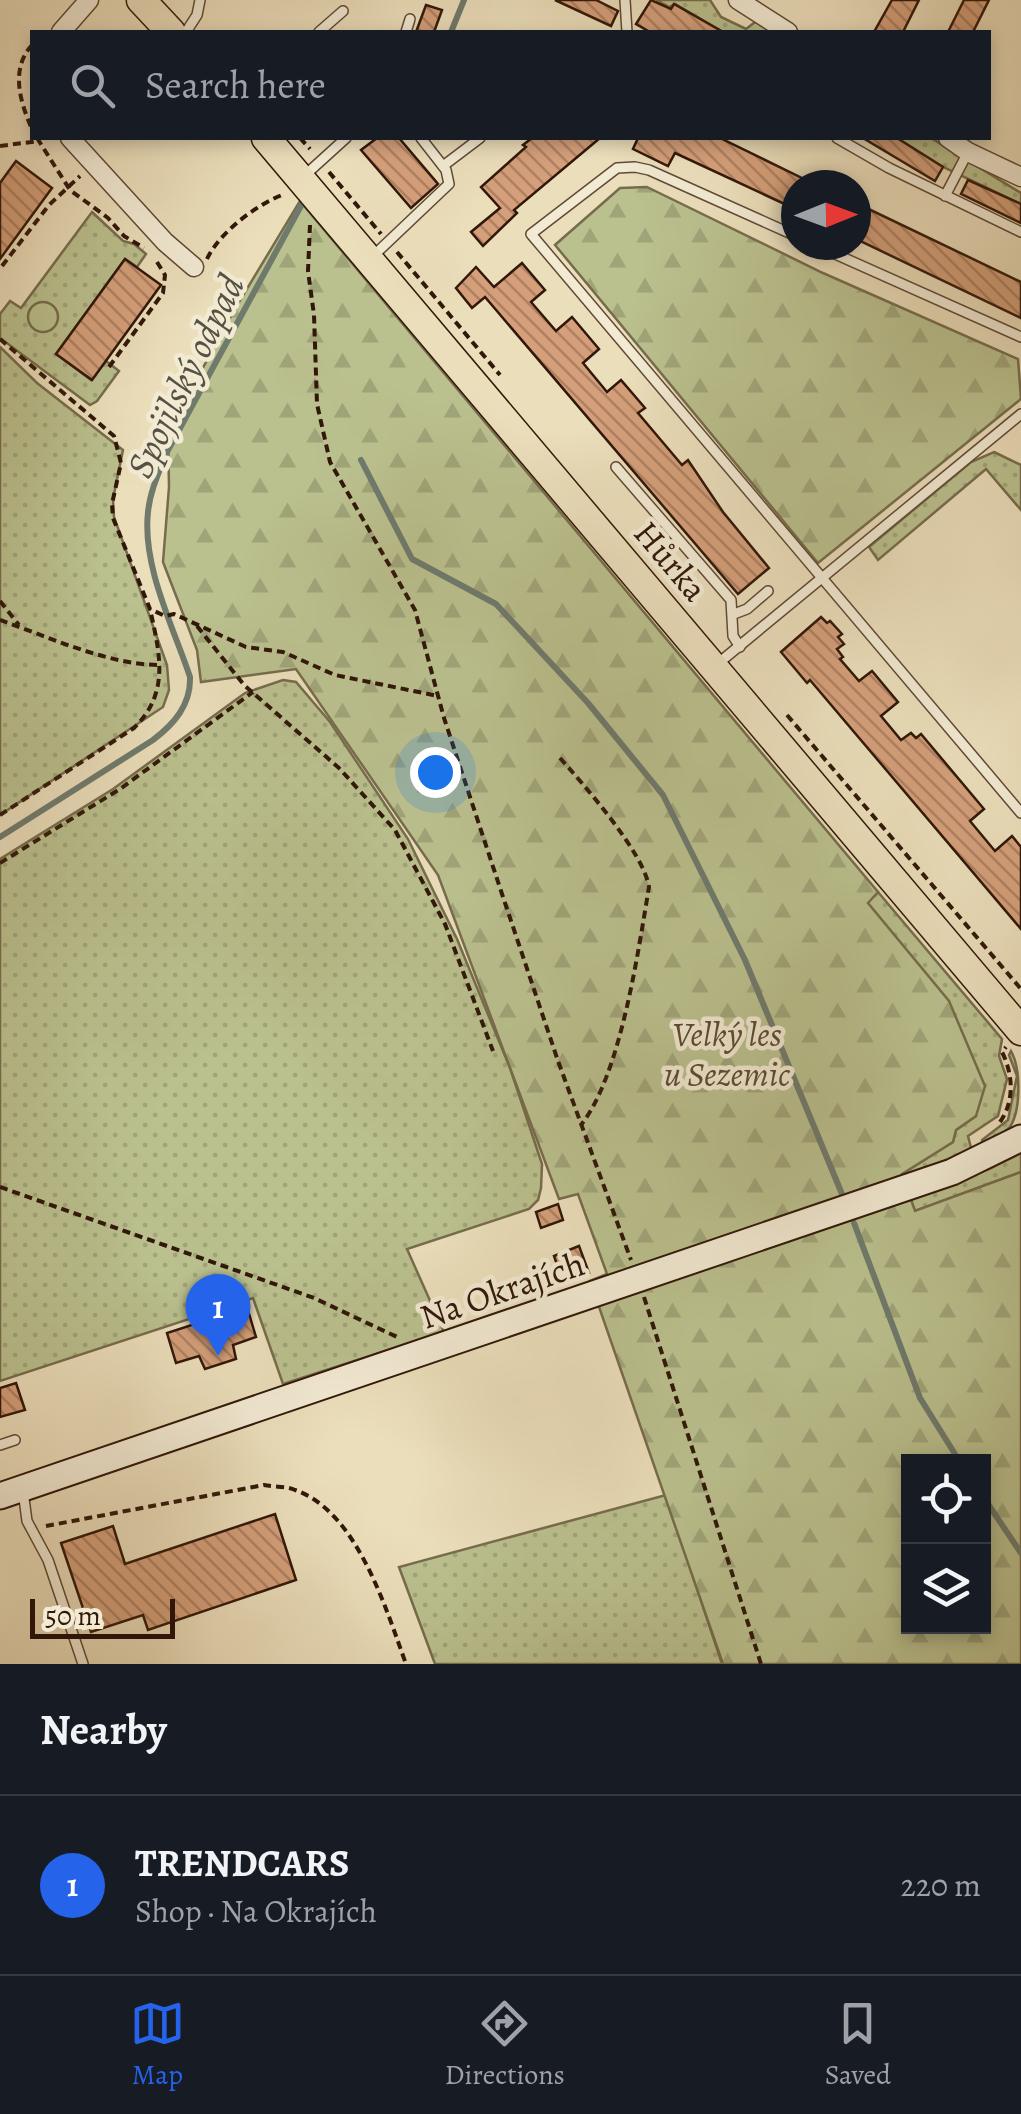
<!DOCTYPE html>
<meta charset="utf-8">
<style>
:root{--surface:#171b24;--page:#20242c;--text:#f1f3f6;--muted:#9ea1a6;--line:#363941;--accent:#2563eb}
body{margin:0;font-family:Alegreya,serif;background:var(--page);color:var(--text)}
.controls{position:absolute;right:30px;bottom:30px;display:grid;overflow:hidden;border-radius:0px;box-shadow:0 5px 15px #0003}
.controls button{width:90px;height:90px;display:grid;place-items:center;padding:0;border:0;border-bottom:2px solid var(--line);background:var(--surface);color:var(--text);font:50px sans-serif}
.compass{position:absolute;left:781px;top:170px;width:90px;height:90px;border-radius:50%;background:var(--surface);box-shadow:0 5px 15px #0003;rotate:89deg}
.scale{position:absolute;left:30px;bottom:25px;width:145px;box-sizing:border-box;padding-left:10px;border:5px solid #311709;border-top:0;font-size:28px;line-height:35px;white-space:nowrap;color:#311709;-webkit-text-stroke:8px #f2ead3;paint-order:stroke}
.you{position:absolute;left:435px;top:772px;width:35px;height:35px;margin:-25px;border:8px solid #fff;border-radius:50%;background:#1a73e8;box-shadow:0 0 0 15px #1a73e833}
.badge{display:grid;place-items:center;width:65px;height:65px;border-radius:50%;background:var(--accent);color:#fff;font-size:32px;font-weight:700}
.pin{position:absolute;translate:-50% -82px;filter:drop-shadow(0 2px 5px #0008)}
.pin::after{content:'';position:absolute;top:52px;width:35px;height:30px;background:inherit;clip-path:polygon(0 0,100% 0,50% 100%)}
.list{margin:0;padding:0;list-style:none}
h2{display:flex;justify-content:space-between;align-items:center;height:130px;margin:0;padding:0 40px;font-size:42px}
h2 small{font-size:32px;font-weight:400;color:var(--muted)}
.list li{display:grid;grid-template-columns:65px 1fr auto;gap:30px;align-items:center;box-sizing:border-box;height:180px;padding:0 40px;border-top:2px solid var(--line)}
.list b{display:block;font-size:38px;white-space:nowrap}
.list p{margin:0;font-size:32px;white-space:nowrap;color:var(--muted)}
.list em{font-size:32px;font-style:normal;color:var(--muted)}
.icon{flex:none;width:55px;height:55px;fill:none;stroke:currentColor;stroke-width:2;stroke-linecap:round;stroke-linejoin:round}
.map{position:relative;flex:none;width:1021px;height:1664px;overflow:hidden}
.search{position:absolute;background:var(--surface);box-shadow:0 5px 15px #0003;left:30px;right:30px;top:30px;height:110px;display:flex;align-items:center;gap:25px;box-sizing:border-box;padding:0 35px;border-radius:0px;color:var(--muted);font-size:38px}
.sheet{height:310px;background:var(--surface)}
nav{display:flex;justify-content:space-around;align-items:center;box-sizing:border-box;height:140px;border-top:2px solid var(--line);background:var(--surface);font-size:28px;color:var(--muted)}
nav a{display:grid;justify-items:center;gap:5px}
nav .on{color:var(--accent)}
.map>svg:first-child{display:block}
.grass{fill:url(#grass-dots);stroke:#766c4c;stroke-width:2.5}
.forest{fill:url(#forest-firs);stroke:#766c4c;stroke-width:2.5;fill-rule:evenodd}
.park{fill:#bac08e;stroke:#766c4c;stroke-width:2.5}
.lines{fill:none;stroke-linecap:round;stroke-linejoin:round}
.stream{stroke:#6f7a6c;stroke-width:6}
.building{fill:url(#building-back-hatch);stroke:#311709;stroke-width:2.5}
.lane-casing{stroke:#604936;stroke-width:12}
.street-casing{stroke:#604936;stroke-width:21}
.secondary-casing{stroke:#311709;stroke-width:29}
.primary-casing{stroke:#311709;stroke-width:31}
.path{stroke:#311709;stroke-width:4;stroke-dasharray:8 5;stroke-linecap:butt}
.lane{stroke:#f2ead3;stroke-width:9}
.street{stroke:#f2ead3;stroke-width:18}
.secondary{stroke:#f2ead3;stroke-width:25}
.primary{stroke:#ebdebb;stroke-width:28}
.labels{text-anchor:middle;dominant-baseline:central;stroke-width:9;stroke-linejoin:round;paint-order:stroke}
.street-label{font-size:35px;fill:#311709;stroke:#f2ead3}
.park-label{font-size:35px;font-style:italic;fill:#5a4a31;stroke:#f2ead3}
.water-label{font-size:38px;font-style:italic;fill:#555143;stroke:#f2ead3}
</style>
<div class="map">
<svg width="1021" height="1664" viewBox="0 0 1021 1664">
<defs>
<pattern id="grass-dots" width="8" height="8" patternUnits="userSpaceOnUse" patternTransform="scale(2.5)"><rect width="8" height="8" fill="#bac08e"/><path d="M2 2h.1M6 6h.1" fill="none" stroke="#a0a479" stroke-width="1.8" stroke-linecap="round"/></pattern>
<pattern id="forest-firs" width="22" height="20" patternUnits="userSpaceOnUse" patternTransform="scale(2.5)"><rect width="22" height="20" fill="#bac08e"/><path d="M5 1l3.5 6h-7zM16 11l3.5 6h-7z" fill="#a0a479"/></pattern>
<pattern id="building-back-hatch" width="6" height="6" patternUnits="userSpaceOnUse" patternTransform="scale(2.5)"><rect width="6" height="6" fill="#d49f7a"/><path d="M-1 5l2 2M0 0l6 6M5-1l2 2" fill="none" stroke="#ad8162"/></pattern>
</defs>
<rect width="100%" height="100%" fill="#ebdebb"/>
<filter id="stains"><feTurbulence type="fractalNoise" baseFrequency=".002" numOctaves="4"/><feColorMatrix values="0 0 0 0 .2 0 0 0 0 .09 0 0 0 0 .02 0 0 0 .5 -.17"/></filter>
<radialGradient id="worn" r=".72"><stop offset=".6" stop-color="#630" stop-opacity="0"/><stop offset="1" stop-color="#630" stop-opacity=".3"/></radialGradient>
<!-- grass -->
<g class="grass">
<path d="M656 0H710L721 17 746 29 759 19 779 32H723L675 4 669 7Z"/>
<path d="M896 138H931L1021 193V204L943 167Z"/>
<path d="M92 212 123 241 134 244 146 254 137 267 125 259 56 354 91 380 106 361 119 371 97 401 90 405 0 338V314L10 301 21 308Z"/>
<path d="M0 347 37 383 123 450 113 499 114 517 167 665 169 690 163 707 0 815Z"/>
<path d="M994 452 1021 465V510L986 469 878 560 869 547 971 462Z"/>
<path d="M283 680 296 682 330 722 408 839 457 939 510 1068 542 1164 541 1188 538 1200 529 1209 407 1249 444 1332 283 1384 253 1298 0 1381V859L113 789 245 693Z"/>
<path d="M878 892 1002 1039 999 1056 1007 1079 998 1116 968 1136 972 1152 905 1182 902 1174 953 1142 956 1130 976 1116 867 902Z"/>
<path d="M1011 1051C1021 1069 1021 1110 1010 1127 1002 1135 992 1140 983 1146L982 1140 1008 1120 1017 1076 1009 1055Z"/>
<path d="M1021 1153V1172L915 1211 910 1198 989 1169Z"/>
<path d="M666 1495 722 1664H435L399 1567Z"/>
</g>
<!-- forest -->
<g class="forest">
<path d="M647 187 823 273 1018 359 1021 399 818 563 555 245 620 188Z"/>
<path d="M300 201 878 892 868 903 949 1001 985 1086 976 1116 956 1130 953 1142 902 1174 915 1211 1021 1172V1664H723L590 1281 607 1274 578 1194 559 1199 438 875 296 669 201 682 197 650 163 562 169 487 168 432 236 307ZM908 1462H984V1626H908Z"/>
</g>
<!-- park -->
<circle class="park" cx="43" cy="317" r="15"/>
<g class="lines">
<!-- stream -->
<g class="stream">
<path d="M451 32 464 0"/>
<path d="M361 460 412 559 496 604 588 703 663 795 745 960 842 1194"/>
<path d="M0 837 153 740C174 724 191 705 190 677 173 626 142 566 148 512 150 491 159 472 167 452L302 204"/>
<path d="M854 1223 920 1398 960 1462"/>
<path d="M984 1498 1021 1553"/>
</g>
</g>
<!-- building -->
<g class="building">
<path d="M555 0H596L618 11 611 26Z"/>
<path d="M651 0 671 9 674 4 723 32H650L636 24Z"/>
<path d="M892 0H919L903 32H874Z"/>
<path d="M964 0H989L973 32H948Z"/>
<path d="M426 5 442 10 434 32H416Z"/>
<path d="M377 138H399L438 184 411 208 361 150Z"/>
<path d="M532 138H600L514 210 517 213 483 246 471 232 500 208 481 187 526 147 523 145Z"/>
<path d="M638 138H720L804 179 801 185H796V196L791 207 675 153 668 166 633 149Z"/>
<path d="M863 138H897L943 167 935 181Z"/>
<path d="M16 161 52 188 0 259V183Z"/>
<path d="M968 180 1021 204V223L961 194Z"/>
<path d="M856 203 1021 282V318L856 239Z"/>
<path d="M125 259 161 285 92 380 56 354Z"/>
<path d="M522 263 545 290 531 302 556 331 572 317 599 349 583 363 607 392 621 380 645 408 638 413 682 465 688 460 723 512 769 568 738 594 485 297 472 308 456 288 476 267 494 287Z"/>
<path d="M821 617 827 623 830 621 842 634 838 637 844 644 837 649 843 657 840 659 859 681 872 671 898 702 881 716 901 740 911 733 916 738 921 734 984 809 970 821 995 851 1012 836 1021 847V929L810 680 807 683 781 652Z"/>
<path d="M558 1204 563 1220 541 1228 536 1212Z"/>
<path d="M579 1246 589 1273 563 1282 554 1256Z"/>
<path d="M247 1307 256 1337 233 1345 236 1359 205 1369 199 1356 176 1363 167 1333Z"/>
<path d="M16 1383 25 1410 0 1417V1388Z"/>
<path d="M275 1514 296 1580 148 1630 143 1615 91 1632 61 1543 113 1526 125 1564Z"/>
</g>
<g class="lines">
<defs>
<g id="lane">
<path d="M625 0 627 32"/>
<path d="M186 32 197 15 200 0"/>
<path d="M319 32 343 11"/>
<path d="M406 32 410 19"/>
<path d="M837 138 889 168 1021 232"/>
<path d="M443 166 480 138"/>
<path d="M303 177 346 138"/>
<path d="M945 196 968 152"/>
<path d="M796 236 649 170 635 167 617 168 531 234 1021 813"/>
<path d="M815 245 1021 337"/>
<path d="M371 258 449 184 446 170 421 138"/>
<path d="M616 467 731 600 733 636 740 647"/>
<path d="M734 614 747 609 768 591"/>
<path d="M715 666 1021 414"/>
<path d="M0 1445 15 1440"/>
<path d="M23 1491 27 1521 48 1560 83 1664"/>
</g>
<g id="street">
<path d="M738 0 788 32"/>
<path d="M61 32 89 0"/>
<path d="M70 138 165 242 194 267"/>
<path d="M948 138 968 152 1021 177"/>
</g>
<path id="secondary" d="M0 1496 952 1172 1021 1138"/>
<g id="primary">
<path d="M141 0 171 32"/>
<path d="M266 138 1021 1031"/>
</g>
</defs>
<!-- lane casing -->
<use href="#lane" class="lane-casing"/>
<!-- street casing -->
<use href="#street" class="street-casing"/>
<!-- secondary casing -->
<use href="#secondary" class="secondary-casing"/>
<!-- primary casing -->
<use href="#primary" class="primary-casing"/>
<!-- path -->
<g class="path">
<path d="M32 45C10 69 20 102 32 129"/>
<path d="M37 138 70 190 108 218 124 236 144 248"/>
<path d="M300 138 310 149"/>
<path d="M0 146 39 141"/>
<path d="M329 172 381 234"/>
<path d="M310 225 308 271 314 315 317 404 330 462 415 610 444 718 502 894 558 1061 631 1260"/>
<path d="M397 252 500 375"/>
<path d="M207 259C219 233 256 205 282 195"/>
<path d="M2 266 49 205 80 176"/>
<path d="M0 339 114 436 121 463 112 504 113 518 150 609 165 616 174 614 246 647 283 652 335 675 438 696"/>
<path d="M109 367 163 293 165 275 157 262"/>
<path d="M0 601 19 625"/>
<path d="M0 620C49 637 106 664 158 665"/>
<path d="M197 626 244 685 339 768 395 830 445 924 493 1051"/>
<path d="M787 715 1021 989"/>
<path d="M560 758C584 785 644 853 649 887 638 952 621 1074 581 1125"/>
<path d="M0 815 134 728C170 693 160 654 150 609"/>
<path d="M0 863 120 789 253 692"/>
<path d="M1000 1122C1015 1101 1013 1074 1002 1052L1006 1047"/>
<path d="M0 1187 314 1298 397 1337"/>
<path d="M644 1297 761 1664"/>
<path d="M46 1526 264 1485C274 1487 286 1486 295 1490 357 1511 386 1609 406 1664"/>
</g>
<!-- lane -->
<use href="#lane" class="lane"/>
<!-- street -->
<use href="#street" class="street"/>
<!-- secondary -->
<use href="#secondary" class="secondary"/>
<!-- primary -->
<use href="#primary" class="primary"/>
</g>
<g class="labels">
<!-- street labels -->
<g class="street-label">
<text transform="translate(671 561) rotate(50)">Hůrka</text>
<text transform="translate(502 1290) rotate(-19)">Na Okrajích</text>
</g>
<!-- park labels -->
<g class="park-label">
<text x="727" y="1034">Velký les<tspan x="727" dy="40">u Sezemic</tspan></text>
</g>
<!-- water labels -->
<g class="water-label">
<text transform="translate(185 376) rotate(-64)">Spojilský odpad</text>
</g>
</g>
<rect width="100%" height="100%" filter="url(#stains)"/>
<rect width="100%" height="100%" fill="url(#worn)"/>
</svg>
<div class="controls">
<button><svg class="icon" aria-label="locate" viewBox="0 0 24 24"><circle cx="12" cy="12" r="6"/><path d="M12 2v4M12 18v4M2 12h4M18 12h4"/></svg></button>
<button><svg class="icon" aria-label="layers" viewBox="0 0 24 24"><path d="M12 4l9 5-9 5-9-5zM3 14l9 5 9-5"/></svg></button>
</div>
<svg class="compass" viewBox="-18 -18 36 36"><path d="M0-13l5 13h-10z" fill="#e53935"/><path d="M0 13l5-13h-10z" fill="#9ea1a6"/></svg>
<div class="scale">50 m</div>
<div class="you"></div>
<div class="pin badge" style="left:218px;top:1356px">1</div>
<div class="search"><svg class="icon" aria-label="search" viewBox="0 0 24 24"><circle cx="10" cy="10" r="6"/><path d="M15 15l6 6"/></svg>Search here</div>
</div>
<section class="sheet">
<h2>Nearby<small></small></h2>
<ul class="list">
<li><span class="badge">1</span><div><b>TRENDCARS</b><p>Shop · Na Okrajích</p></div><em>220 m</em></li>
</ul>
</section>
<nav>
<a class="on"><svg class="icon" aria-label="map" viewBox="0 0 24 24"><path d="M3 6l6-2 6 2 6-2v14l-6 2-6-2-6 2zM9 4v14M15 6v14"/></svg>Map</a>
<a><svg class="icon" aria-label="directions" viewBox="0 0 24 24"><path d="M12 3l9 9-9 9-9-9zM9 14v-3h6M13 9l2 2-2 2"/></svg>Directions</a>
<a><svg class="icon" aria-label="saved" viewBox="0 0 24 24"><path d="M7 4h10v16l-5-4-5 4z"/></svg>Saved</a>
</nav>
